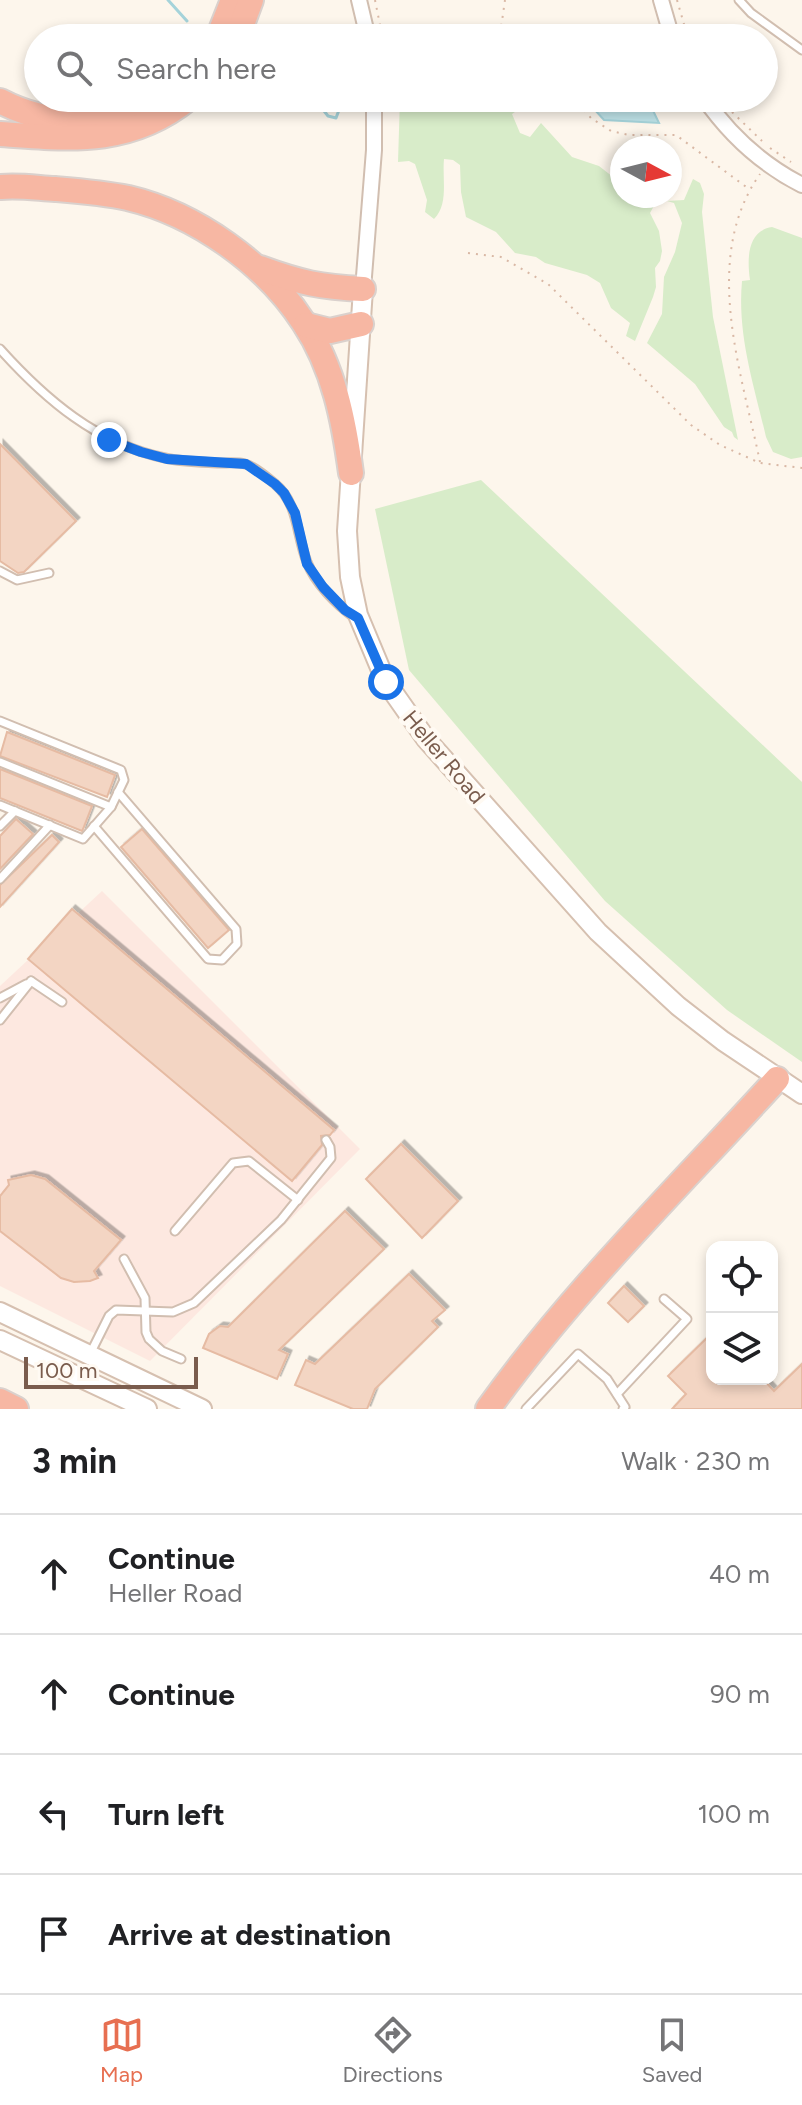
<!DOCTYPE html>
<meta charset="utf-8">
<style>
:root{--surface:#fff;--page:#f6f6f6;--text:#202124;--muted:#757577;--line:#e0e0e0;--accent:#e76f51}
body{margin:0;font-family:Figtree,sans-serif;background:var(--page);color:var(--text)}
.controls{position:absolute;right:24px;bottom:24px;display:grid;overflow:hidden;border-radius:16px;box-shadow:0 4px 12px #0003}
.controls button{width:72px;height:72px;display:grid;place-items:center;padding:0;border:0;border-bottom:2px solid var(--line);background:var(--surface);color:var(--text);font:40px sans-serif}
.compass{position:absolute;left:610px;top:136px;width:72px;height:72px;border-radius:50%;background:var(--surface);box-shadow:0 4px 12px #0003;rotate:97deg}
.scale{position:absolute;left:24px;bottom:20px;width:174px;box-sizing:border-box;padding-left:8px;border:4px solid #7a5c4d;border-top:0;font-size:22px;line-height:28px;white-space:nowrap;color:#7a5c4d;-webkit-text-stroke:6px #fffaf3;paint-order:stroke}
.stop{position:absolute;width:24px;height:24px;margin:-18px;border:6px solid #1a73e8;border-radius:50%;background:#fff}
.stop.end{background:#1a73e8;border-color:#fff;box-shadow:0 2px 8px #0008}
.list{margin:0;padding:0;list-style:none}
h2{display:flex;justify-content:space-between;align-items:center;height:104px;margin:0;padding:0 32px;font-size:34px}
h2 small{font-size:26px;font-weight:400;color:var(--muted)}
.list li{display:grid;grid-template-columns:52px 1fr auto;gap:24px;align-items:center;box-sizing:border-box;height:120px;padding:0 32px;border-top:2px solid var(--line)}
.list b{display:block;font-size:30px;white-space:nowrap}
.list p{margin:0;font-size:26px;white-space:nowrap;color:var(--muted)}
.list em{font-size:26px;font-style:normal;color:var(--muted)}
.icon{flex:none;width:44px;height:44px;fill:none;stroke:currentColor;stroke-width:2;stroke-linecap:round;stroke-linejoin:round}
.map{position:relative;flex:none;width:802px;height:1409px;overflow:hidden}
.search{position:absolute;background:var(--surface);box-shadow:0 4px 12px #0003;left:24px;right:24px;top:24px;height:88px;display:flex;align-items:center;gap:20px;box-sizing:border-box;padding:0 28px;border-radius:44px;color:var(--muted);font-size:30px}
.sheet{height:584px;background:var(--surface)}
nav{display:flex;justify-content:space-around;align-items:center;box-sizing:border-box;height:112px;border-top:2px solid var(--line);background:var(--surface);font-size:22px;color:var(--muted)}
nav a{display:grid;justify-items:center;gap:4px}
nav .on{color:var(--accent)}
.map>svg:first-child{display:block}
.commercial{fill:#fde8e0}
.green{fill:#d8ecc9}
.water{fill:#bfe3e8;stroke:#a5d3da;stroke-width:2}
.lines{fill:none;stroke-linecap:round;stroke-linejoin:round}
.stream{stroke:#a5d3da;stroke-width:3}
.building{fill:#f3d5c3;stroke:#e6bba3;stroke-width:2;filter:url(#shadow)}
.lane-casing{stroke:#d1beb0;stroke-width:11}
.street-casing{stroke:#d1beb0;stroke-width:18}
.secondary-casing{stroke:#d6c0b0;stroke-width:22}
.highway-casing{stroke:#dad1cd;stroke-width:28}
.path{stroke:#d9b8a5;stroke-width:2;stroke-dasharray:2 6;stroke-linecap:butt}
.lane{stroke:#fff;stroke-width:7}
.street{stroke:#fff;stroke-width:14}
.secondary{stroke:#fff;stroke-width:18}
.highway{stroke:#f7b7a3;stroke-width:24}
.route{stroke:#1a73e8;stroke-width:10}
.labels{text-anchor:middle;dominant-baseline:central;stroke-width:8;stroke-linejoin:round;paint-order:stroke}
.street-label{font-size:22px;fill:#7a5c4d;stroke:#fffaf3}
</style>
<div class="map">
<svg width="802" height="1409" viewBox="0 0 802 1409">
<defs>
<filter id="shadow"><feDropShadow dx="3.5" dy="-3.5" stdDeviation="0" flood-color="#0004"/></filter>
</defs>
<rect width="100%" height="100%" fill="#fdf6ec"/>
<!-- commercial -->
<path class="commercial" d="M102 891 360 1149 150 1361 0 1286V986Z"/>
<!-- green -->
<g class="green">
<path d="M400 98H516L525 105 512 114 520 133 530 137 541 123 572 157 599 166 622 184V196H637L655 204 650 213 659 231 662 251 660 261 655 268 656 287 653 297 635 341 626 336 630 323 611 308 600 283 587 275 545 263 536 257 515 253 496 232 466 217 461 192 460 165 453 160 444 159C442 179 449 204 434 219L425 212 427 200 415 164 409 161 398 162Z"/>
<path d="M693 179 700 183 704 194 702 212 713 317 738 440 734 437 732 432 724 427 695 384 647 343 662 314 664 277 675 252 682 223 674 203 667 201 684 200Z"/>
<path d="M772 227 802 238V457L791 459 773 452 766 437C754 385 737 335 742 281L750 280C747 259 747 231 772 227Z"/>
<path d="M481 480 802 782V1062L727 1010 605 901 409 670 375 509Z"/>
</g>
<!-- water -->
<path class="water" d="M584 98H647L659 123 604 120Z"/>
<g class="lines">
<!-- stream -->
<g class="stream">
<path d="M168 0 187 21"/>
<path d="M314 98 328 116 336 118 342 102"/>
</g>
</g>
<!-- building -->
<g class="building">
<path d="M0 444 76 521 24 572 18 573 0 561Z"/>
<path d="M7 732 115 775 107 797 0 756Z"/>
<path d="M0 769 92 806 83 829 82 831 0 798Z"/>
<path d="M16 819 33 834 0 869V836Z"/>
<path d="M142 829 229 930 208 948 121 847Z"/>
<path d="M52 835 59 842 0 907V885Z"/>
<path d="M72 909 334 1130 330 1135 321 1136 322 1145 292 1181 28 959Z"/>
<path d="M401 1144 458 1201 422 1238 366 1179Z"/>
<path d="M31 1175 45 1179 121 1240 94 1271 98 1278 90 1281 74 1282 61 1278 0 1231V1196L9 1185 8 1180Z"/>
<path d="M345 1211 384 1249 279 1350 288 1354 277 1379 203 1348 209 1334 220 1326 228 1327Z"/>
<path d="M409 1274 445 1310 432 1321 438 1327 375 1389 367 1409H353L295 1385 306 1360 315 1364Z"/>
<path d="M624 1286 644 1306 628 1322 608 1303Z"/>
<path d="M712 1333V1379H763L774 1391 802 1364V1409H672L686 1394 668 1376Z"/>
</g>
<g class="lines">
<defs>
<g id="lane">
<path d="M739 0 751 13 802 50"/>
<path d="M0 349C45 399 97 444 165 458 183 462 202 462 220 463 228 463 238 462 245 464 254 466 268 478 275 484 299 504 296 535 307 562 315 583 336 604 354 617"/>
<path d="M0 571 17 580 49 573"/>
<path d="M0 721 121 770 124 780 111 807 83 839 0 805"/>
<path d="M0 762 111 807"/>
<path d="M0 826 15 811"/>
<path d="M94 826 208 959 222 960 237 944 236 929 118 792"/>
<path d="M0 879 50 825"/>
<path d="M31 981 62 1002"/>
<path d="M0 998 26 984"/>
<path d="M0 1020 31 981"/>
<path d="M175 1231 233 1163 249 1161 298 1200"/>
<path d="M124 1259 145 1298 146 1332 149 1339 162 1351 181 1359"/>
<path d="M91 1352 109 1316 116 1310 173 1312 194 1303 281 1220 331 1158 330 1147 326 1140"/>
<path d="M617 1394 687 1319 664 1299"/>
<path d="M526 1409 578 1354 607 1379 625 1407 623 1409"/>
</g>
<g id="street">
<path d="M359 0 368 38"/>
<path d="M661 0 672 38"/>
<path d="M704 98C729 134 763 165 802 185"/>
<path d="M363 289 374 150V98"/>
</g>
<g id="secondary">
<path d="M363 289 347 531 350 577 358 615 386 682 426 739 598 932 678 1006 723 1041 802 1094"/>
<path d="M0 1312 202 1409"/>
<path d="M0 1340 147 1409"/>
</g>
<g id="highway">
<path d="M218 38 233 0"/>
<path d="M237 38 251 0"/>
<path d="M0 101C52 128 107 126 158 98"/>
<path d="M0 134C71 139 130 146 189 98"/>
<path d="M0 187C18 185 37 188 55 189 79 191 104 193 128 198 196 214 266 264 304 323 334 368 344 421 351 473"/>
<path d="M260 268C301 283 320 287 363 289"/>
<path d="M306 325 330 331 361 324"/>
<path d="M0 1401 16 1409"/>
<path d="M488 1409C573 1290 679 1187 777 1079"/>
</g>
</defs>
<!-- lane casing -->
<use href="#lane" class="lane-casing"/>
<!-- street casing -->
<use href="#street" class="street-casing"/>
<!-- secondary casing -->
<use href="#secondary" class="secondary-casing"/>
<!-- highway casing -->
<use href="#highway" class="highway-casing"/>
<!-- path -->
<g class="path">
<path d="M375 0 381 30"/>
<path d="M505 0 501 28 513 38"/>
<path d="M677 0 688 38"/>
<path d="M574 98 591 118 611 131 629 135H676L749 189"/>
<path d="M732 112 762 141"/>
<path d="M770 148 791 162"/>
<path d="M468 253 501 257 548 284 691 425 720 445 760 463 802 468"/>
<path d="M760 462C741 370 701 258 760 174"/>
</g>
<!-- lane -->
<use href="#lane" class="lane"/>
<!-- street -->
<use href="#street" class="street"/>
<!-- secondary -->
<use href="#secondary" class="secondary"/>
<!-- highway -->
<use href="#highway" class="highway"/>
</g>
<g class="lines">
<!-- route -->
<path class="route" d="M109 440 141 452 167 459 246 464 275 484 284 493 295 513 307 564 323 587 345 610 358 618 386 682"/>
</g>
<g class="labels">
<!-- street labels -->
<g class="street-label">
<text transform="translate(444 757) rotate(50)">Heller Road</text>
</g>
</g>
</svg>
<div class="controls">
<button><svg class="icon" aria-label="locate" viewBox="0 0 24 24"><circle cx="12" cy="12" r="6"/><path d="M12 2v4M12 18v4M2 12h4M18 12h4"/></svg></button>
<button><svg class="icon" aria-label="layers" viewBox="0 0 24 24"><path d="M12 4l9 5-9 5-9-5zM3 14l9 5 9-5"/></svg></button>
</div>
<svg class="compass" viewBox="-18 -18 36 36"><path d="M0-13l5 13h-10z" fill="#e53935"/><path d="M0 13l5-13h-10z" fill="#757577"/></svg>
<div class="scale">100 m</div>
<div class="stop" style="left:386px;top:682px"></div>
<div class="stop end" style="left:109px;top:440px"></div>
<div class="search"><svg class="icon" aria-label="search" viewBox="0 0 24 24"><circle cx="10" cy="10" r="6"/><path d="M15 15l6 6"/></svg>Search here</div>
</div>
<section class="sheet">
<h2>3 min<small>Walk · 230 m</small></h2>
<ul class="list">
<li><svg class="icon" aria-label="ahead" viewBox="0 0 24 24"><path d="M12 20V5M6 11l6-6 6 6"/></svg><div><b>Continue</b><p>Heller Road</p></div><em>40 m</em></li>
<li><svg class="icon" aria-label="ahead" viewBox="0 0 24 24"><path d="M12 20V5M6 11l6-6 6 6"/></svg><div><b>Continue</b></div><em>90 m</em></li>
<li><svg class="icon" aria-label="left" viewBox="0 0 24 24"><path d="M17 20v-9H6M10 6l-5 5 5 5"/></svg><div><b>Turn left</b></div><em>100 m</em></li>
<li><svg class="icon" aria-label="arrive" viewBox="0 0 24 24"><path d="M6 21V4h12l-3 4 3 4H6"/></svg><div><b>Arrive at destination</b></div></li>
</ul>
</section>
<nav>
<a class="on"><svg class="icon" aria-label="map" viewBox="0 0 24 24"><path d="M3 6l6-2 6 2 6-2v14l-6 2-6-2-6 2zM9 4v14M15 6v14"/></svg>Map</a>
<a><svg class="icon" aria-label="directions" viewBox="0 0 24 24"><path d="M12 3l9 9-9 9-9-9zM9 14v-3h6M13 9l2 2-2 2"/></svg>Directions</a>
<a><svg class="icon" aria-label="saved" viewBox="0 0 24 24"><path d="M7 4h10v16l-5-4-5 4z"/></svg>Saved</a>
</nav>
